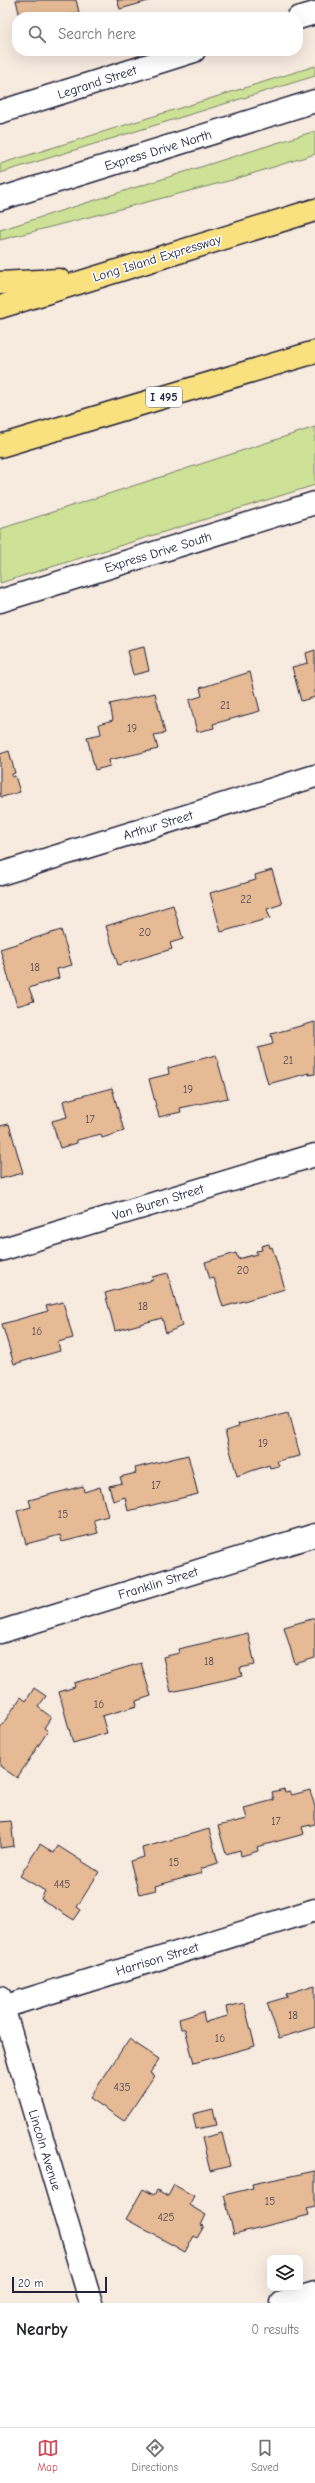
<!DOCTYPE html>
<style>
:root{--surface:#fff;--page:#f6f6f6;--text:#202124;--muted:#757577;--line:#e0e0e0;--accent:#d1495b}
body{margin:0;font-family:"Comic Neue",sans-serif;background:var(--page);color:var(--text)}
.controls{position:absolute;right:12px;bottom:12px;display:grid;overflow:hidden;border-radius:8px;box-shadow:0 4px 16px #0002}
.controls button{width:36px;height:36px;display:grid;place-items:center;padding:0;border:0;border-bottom:1px solid var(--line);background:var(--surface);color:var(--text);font:20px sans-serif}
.scale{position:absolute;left:12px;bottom:10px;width:95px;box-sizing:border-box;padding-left:4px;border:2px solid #22223b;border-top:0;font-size:11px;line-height:14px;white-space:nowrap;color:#22223b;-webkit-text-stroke:3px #fff;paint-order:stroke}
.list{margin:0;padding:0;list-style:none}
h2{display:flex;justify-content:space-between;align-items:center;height:52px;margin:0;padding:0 16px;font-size:17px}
h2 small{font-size:13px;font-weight:400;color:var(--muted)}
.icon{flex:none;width:22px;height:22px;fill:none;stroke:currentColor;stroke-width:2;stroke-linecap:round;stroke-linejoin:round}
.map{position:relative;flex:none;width:315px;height:2303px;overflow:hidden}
.search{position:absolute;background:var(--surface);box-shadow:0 4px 16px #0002;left:12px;right:12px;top:12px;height:44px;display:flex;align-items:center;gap:10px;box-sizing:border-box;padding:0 14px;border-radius:16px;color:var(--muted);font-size:15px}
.sheet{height:124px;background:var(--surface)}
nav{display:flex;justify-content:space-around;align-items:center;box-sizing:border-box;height:56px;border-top:1px solid var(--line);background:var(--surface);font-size:11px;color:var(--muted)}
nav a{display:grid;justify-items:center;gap:2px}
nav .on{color:var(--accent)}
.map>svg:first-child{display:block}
.green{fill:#cee297;stroke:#788269}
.building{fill:#e5ba95;stroke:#22223b}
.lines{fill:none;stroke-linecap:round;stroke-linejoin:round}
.street-casing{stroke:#22223b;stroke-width:25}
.secondary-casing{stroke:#22223b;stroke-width:25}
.highway-casing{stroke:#22223b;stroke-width:25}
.street{stroke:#fff;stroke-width:22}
.secondary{stroke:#fff;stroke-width:22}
.highway{stroke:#fae180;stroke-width:22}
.labels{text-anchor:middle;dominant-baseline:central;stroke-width:3;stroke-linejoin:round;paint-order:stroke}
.number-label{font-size:11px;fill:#534852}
.shield{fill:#fff;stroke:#646476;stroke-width:1}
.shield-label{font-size:12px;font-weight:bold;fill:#22223b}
.street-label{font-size:13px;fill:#22223b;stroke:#fff}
</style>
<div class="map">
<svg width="315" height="2303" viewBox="0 0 315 2303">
<rect width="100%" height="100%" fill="#f7eadf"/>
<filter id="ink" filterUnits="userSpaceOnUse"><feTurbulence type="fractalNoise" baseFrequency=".025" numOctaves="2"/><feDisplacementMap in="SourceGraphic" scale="8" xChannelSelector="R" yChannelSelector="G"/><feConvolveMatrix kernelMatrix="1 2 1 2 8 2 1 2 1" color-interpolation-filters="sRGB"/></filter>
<g filter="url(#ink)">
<!-- green -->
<g class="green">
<path d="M315 66V76L0 173V164Z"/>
<path d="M315 131V154L232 180 0 240V230Z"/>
<path d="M315 427V485L0 583V529Z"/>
</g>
<!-- building -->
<g class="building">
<path d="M16 0H76L79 12 61 17H20Z"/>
<path d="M117 0H152L120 9Z"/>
<path d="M144 647 149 671 133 675 127 651Z"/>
<path d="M315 650V697L301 701 292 667 308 663 306 653Z"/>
<path d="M250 672 260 711 213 724 214 728 197 732 189 700 202 696 200 688Z"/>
<path d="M155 693 165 733 154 735 158 749 109 760 110 766 95 770 87 737 101 734 99 724 113 720 110 704Z"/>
<path d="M9 751 15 773 12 774V777L15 776 20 792 2 797 0 796V754Z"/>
<path d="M272 870 282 904 267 909 270 918 221 932 210 893 256 880 255 875Z"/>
<path d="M173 905 183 939 170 943 172 949 118 965 106 926Z"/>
<path d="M61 930 72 965 57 969 59 978 29 988 34 1001 17 1006 0 949Z"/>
<path d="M315 1022V1074L309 1075V1073L268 1084 258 1048 273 1044 271 1034Z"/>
<path d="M216 1055 228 1098 180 1108 181 1112 159 1117 149 1079 169 1074 168 1068Z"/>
<path d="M112 1088 124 1131 102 1138 101 1134 77 1140V1143L60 1148 52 1121 67 1117 63 1101Z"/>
<path d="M9 1124 23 1173 0 1179V1126Z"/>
<path d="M269 1244 270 1248 272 1247 285 1289 223 1307 214 1278 210 1279 205 1262 236 1253 238 1259 257 1254 256 1251 262 1250 261 1246Z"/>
<path d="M168 1273 182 1326 166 1333 162 1318 115 1331 105 1293 153 1280 152 1277Z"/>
<path d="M63 1302 73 1338 58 1342 60 1351 14 1364 2 1324 48 1311 46 1306Z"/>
<path d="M289 1411 300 1456 277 1461 279 1466 270 1468 269 1465 237 1476 225 1431 239 1427 238 1424Z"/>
<path d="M188 1455 198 1494 128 1511 125 1497 113 1501 109 1486 122 1483 120 1477 136 1473 135 1468Z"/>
<path d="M83 1486 84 1492 100 1487 108 1516 94 1520 98 1533 62 1542 60 1535 26 1544 17 1511 31 1507 29 1500Z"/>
<path d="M315 1618V1658L295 1664 284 1627Z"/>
<path d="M248 1633 255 1665 240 1668 242 1676 171 1692 163 1657 179 1653 178 1649Z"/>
<path d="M141 1663 151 1696 136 1701 137 1706 102 1716 107 1733 73 1743 59 1692 75 1687 74 1683Z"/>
<path d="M34 1688 46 1696 38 1707 51 1717 44 1728 48 1731 17 1778 0 1766V1728L21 1697 26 1701Z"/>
<path d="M284 1789 285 1792 290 1791 292 1795 310 1790 315 1807V1824L302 1827 304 1834 257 1847 258 1851 241 1856 240 1850 226 1854 218 1826 247 1819 244 1808 274 1800 272 1792Z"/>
<path d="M11 1821 14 1846 0 1848V1822Z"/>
<path d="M209 1829 218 1863 200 1869 202 1873 155 1886 156 1890 139 1894 130 1861 144 1857 142 1848Z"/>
<path d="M40 1844 54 1853 58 1846 99 1872 77 1907 81 1910 74 1920 41 1899 45 1891 20 1876Z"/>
<path d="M315 1985V2027L279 2038 267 2003 287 1997 286 1994Z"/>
<path d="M244 2003 255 2046 194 2063 185 2029H181L179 2019 203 2012 205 2022 228 2016 226 2007Z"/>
<path d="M129 2039 159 2059 150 2073 154 2076 124 2121 90 2098Z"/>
<path d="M213 2109 217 2125 196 2129 193 2114Z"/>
<path d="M222 2133 230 2166 210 2171 202 2138Z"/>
<path d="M315 2171V2206L307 2208 309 2215 234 2234 224 2195 253 2188 252 2184Z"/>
<path d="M174 2185 194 2196 189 2205 206 2215 201 2225 204 2226 197 2238 194 2236 185 2252 126 2219 143 2189 154 2195 157 2190 168 2196Z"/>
</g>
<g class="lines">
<defs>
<g id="street">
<path d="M298 18 315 13"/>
<path d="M0 112 194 51"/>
<path d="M0 874 315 776"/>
<path d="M0 1250 315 1155"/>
<path d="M0 1632 315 1535"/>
<path d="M0 1997 91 2303"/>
<path d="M0 2008 315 1910"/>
<path d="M282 2303 315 2293"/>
</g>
<g id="secondary">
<path d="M0 199 315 101"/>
<path d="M0 601 315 503"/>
</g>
<g id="highway">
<path d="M0 283 59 280"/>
<path d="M0 307 315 210"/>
<path d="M0 446 315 352"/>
</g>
</defs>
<!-- street casing -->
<use href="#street" class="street-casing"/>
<!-- secondary casing -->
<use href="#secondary" class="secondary-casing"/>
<!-- highway casing -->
<use href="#highway" class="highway-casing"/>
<!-- street -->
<use href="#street" class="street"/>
<!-- secondary -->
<use href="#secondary" class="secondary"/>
<!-- highway -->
<use href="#highway" class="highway"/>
</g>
</g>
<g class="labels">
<!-- number labels -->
<g class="number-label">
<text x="225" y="705">21</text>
<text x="132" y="728">19</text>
<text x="246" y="899">22</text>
<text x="145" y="932">20</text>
<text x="35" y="967">18</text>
<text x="288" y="1060">21</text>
<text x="188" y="1089">19</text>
<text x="90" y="1119">17</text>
<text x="243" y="1270">20</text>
<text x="143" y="1306">18</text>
<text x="37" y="1331">16</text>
<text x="263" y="1443">19</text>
<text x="156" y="1485">17</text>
<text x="63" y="1514">15</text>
<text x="209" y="1661">18</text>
<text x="99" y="1704">16</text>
<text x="276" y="1821">17</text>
<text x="174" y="1862">15</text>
<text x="62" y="1884">445</text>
<text x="293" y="2015">18</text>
<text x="220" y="2038">16</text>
<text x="122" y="2087">435</text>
<text x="270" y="2201">15</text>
<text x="166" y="2217">425</text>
</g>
<!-- shield labels -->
<rect class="shield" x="146" y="387" width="36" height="20" rx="3"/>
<g class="shield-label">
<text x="164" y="397">I 495</text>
</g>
<!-- street labels -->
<g class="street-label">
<text transform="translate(97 82) rotate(-18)">Legrand Street</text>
<text transform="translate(158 150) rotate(-17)">Express Drive North</text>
<text transform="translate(157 258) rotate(-17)">Long Island Expressway</text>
<text transform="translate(158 552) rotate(-17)">Express Drive South</text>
<text transform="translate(158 825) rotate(-17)">Arthur Street</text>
<text transform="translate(158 1202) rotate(-17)">Van Buren Street</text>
<text transform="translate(158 1583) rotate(-17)">Franklin Street</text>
<text transform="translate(157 1959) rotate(-17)">Harrison Street</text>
<text transform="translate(45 2150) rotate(73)">Lincoln Avenue</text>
</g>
</g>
</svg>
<div class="controls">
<button><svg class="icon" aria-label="layers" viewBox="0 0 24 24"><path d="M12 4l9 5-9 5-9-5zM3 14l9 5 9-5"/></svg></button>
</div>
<div class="scale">20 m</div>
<div class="search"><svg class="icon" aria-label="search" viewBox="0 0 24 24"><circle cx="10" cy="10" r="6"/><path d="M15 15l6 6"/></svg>Search here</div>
</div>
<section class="sheet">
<h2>Nearby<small>0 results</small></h2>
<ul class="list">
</ul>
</section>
<nav>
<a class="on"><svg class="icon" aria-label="map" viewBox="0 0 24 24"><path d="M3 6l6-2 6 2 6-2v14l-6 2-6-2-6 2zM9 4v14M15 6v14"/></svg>Map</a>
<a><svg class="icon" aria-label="directions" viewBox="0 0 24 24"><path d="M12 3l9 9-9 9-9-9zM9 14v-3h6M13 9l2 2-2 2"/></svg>Directions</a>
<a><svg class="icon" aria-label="saved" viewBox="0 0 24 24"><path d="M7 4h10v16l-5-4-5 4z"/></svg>Saved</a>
</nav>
